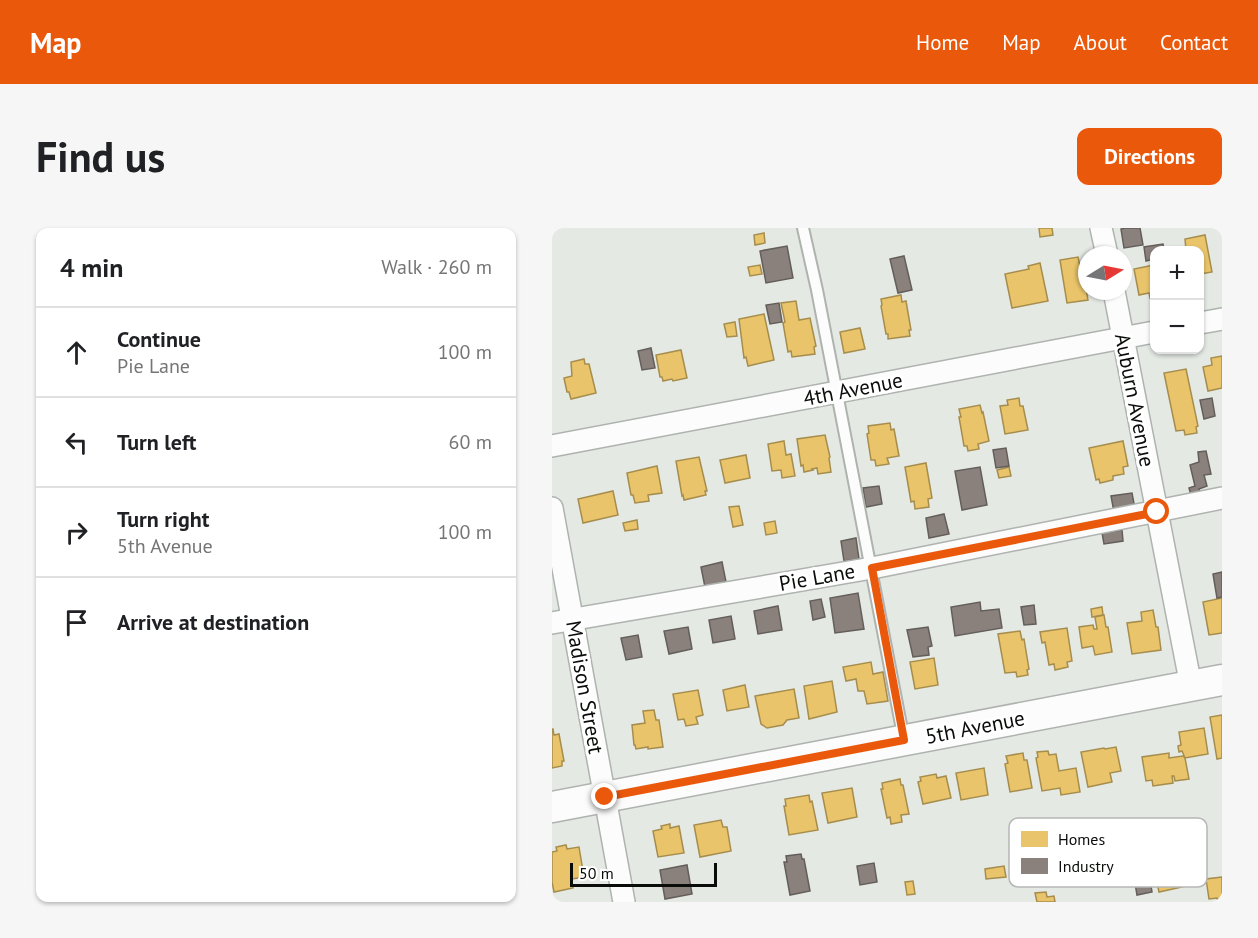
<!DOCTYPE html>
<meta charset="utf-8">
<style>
:root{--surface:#fff;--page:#f6f6f6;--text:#202124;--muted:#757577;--line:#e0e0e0;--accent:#ea580c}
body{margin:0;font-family:"PT Sans",sans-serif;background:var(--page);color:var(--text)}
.controls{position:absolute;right:18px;top:18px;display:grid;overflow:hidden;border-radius:12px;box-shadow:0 2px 4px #0004}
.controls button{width:54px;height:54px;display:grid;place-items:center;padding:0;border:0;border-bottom:2px solid var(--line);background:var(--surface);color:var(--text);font:30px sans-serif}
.compass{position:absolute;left:526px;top:18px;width:54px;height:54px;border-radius:50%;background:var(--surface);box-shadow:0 2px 4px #0004;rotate:80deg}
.scale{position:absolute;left:18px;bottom:15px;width:147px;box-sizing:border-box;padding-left:6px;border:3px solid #090c09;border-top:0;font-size:16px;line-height:21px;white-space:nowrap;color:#090c09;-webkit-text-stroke:4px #fff;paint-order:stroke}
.stop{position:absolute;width:18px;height:18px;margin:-14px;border:4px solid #ea580c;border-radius:50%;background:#fff}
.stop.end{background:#ea580c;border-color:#fff;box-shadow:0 2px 6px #0008}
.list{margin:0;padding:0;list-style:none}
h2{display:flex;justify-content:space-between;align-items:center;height:78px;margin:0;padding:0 24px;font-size:26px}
h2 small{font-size:20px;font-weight:400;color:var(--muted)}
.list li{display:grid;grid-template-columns:39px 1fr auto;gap:18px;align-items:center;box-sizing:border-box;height:90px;padding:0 24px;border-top:2px solid var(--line)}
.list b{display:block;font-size:22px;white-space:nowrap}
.list p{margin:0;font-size:20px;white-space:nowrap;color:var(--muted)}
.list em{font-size:20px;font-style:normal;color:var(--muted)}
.icon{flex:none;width:33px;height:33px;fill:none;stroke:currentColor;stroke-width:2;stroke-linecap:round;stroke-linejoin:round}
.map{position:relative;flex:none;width:670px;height:674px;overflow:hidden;border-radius:12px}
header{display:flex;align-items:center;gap:36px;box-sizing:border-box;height:84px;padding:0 30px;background:var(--accent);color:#fff}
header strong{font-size:28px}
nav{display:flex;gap:33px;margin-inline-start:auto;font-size:21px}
.intro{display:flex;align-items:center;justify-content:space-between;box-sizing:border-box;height:144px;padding:0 36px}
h1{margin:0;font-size:42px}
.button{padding:15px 27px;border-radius:12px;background:var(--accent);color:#fff;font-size:21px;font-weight:700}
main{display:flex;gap:36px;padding:0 36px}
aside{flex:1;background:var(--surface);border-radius:12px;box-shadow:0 2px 4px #0004}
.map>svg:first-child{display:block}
.homes{fill:#e9c46a;stroke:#a68d4d;stroke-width:1.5}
.industry{fill:#8a817c;stroke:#635e5a;stroke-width:1.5}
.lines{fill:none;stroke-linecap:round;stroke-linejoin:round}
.lane-casing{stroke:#afb3af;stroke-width:14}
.street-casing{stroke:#afb3af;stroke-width:24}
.secondary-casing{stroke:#afb3af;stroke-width:33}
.lane{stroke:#fbfcfb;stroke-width:10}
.street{stroke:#fbfcfb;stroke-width:21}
.secondary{stroke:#fbfcfb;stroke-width:30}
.route{stroke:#ea580c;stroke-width:8}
.labels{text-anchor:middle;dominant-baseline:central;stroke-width:6;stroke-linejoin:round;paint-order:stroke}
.street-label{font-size:21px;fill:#090c09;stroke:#fff}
.key{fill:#fff;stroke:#b5b6b5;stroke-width:1.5}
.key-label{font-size:16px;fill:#090c09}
</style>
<header>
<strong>Map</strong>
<nav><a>Home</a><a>Map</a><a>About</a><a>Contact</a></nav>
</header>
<div class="intro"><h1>Find us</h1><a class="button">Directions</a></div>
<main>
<aside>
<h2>4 min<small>Walk · 260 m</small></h2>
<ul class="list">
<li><svg class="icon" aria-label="ahead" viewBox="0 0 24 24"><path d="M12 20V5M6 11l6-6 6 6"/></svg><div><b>Continue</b><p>Pie Lane</p></div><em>100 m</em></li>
<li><svg class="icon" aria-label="left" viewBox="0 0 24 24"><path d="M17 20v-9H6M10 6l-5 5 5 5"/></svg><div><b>Turn left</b></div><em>60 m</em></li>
<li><svg class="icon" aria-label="right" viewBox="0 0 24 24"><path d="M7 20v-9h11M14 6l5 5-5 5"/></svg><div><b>Turn right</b><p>5th Avenue</p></div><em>100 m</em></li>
<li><svg class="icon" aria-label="arrive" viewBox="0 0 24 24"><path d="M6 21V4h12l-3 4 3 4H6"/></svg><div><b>Arrive at destination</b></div></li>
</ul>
</aside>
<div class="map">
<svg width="670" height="674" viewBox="0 0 670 674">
<rect width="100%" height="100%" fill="#e4e9e4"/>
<!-- homes -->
<g class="homes">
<path d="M487 0H500L501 7 488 9Z"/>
<path d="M212 5 213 15 203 17 202 7Z"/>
<path d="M653 7 660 44 648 46V22H634L633 11Z"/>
<path d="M526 29 528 38H530L536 72 515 75 508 32Z"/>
<path d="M488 35 496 73 460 80 453 46 477 41 476 38Z"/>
<path d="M208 37 210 46 198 48 196 39Z"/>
<path d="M602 37V69L598 70 597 65 587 67 582 41Z"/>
<path d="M349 67 350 74 354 73 359 102H357L358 108 336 111V106H334L329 78 330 77 329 71Z"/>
<path d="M244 73 247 92 258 90 264 118 262 119 263 126 240 129 239 123 236 124 231 95 233 94 229 75Z"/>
<path d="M212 86 222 132 196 138 194 129 192 130 187 91Z"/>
<path d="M183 94 185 108 175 109 172 96Z"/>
<path d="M308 100 313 121 292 125 288 104Z"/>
<path d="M129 122 135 150 121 153 120 151 111 153 110 149H108L104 127Z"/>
<path d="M670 128V160L656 163 651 139 660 137 659 130Z"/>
<path d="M32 131 33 136H37L44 165 19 171 17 164H15L12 150 20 148 19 134Z"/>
<path d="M634 141 646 198 644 199 645 205 633 207 632 202 624 203 612 145Z"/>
<path d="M467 170 468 178H471L476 202 453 206 448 178 456 177 455 172Z"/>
<path d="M428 177 430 185 431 184 437 213 426 216 427 221 416 223 415 218H412L407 189H409L407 181Z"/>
<path d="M338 195 339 202 342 201 347 228 335 230 337 236 324 238 323 232H319L315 206 317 205 316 198Z"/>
<path d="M273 207 278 229 277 230 279 244 266 246 265 240 260 241 261 242 252 244 251 237 249 238 245 211Z"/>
<path d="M232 213 234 227 239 226 243 248 230 250 229 242 220 243 216 216Z"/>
<path d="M571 213 576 238 571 239 572 246 561 248V252L548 255 547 251 544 252 537 220Z"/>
<path d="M194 227 198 250 173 255 168 232Z"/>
<path d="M147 229 155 263H153L154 267 132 272 131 267 130 268 124 233Z"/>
<path d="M374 235 380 270 376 271 377 279 363 281 362 273 359 274 353 239Z"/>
<path d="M105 238 110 265 96 267 97 273 83 275 81 267H79L75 245Z"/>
<path d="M457 239 459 248 447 250 445 242Z"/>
<path d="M61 263 66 287 31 295 26 271Z"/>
<path d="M187 278 191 297 181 299 177 279Z"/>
<path d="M85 292 86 301 73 303 71 295Z"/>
<path d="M223 293 225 305 214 307 212 295Z"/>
<path d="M670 370V405L657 407 651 374Z"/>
<path d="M550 379 551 387 540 389 539 381Z"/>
<path d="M601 382 604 399H606L609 422 580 426 575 395 590 393 589 384Z"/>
<path d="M552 387 554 399H556L560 424 543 427 541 418 530 420 527 399 541 397 542 401H545L543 389Z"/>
<path d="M515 400 520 433 515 434 516 439 503 442 502 436 497 437 493 414 490 415 488 404Z"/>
<path d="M468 403 470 412 472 411 477 441 475 442 476 447 465 449 464 444 453 445 446 406Z"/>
<path d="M382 430 386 457 363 461 358 434Z"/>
<path d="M319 434 321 446 331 444 336 473 315 476 312 463H306L304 451 294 453 291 439Z"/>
<path d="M280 453 285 484 257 491 252 458Z"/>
<path d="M193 457 197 479 175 483 171 462Z"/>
<path d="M242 461 247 490 235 492 231 497 215 500 209 496 203 468Z"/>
<path d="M146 462 151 487 144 489 146 496 134 498 132 491 126 492 121 466Z"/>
<path d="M102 482 104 492H107L111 519 96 521V519L84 521 83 517H82L80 497 93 495 91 483Z"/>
<path d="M670 487V530L665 531 658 489Z"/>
<path d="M652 500 656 526 633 530 630 523 627 524 626 518 629 517 627 504Z"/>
<path d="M0 501H1L2 507 7 506 12 533H10V538L0 540Z"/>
<path d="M564 519 569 543 558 545 560 554 536 559 529 524 552 520 553 521Z"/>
<path d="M496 523 497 527 504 526 507 543 524 540 528 564 509 567 508 560 490 563 484 530 486 529 485 524Z"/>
<path d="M471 525 472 532H475L480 560 458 564 453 536 456 535 454 528Z"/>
<path d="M617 525V530L631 528 633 530 637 551 623 553 622 548H620L621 555 601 558 600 552 594 553 590 529Z"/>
<path d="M432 540 436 567 409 572 404 545Z"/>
<path d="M384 546 385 550 394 548 399 570 371 576 366 554 369 553 368 549Z"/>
<path d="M348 551 349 557H351L357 586 349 587 350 594 339 596 338 589 335 590 329 561H331L330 555Z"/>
<path d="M300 560 305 589 276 595 270 565Z"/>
<path d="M257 567 258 574 260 573 266 602 237 607 232 578H234L233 571Z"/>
<path d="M169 592 171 599H175L179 623 148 629 142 597Z"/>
<path d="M118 596V600L127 598 132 625 106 629 101 603 110 601 109 598Z"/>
<path d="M14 617 15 621 27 619 32 649 19 651 21 660 2 664 0 654V624L5 623 4 619Z"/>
<path d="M625 635 630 659 607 664 602 640Z"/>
<path d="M452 638 454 649 434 651 433 641Z"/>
<path d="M670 649V672L666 673 665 670 657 671 654 651Z"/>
<path d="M361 653 363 666 355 667 353 654Z"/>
<path d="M494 664 495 669 502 668 503 674H485L483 665Z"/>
</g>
<!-- industry -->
<g class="industry">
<path d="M573 0H588L591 17 572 20 569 1Z"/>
<path d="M611 16 612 22H602V31L594 33 592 19Z"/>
<path d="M235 18 241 50 214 55 208 23Z"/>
<path d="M352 28 360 62 346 65 338 31Z"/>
<path d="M227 75 230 94 218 96 214 77Z"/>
<path d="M99 120 103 140 90 142 86 123Z"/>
<path d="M660 170 663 188 652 191 648 172Z"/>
<path d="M454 220 457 238 444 240 441 222Z"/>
<path d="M654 223 659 246 652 247 655 258 647 261 648 265 639 267 637 260 643 258 638 237 647 234 646 224Z"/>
<path d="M428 239 435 277 410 282 403 243Z"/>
<path d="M327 258 330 276 314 279 311 260Z"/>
<path d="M580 265 583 281 562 284 559 268Z"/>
<path d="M392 286 397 306 377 310 374 290Z"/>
<path d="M570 302 571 313 552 316 550 305Z"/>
<path d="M304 310 307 331 292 333 289 313Z"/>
<path d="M170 334 174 354 153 359 149 339Z"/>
<path d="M670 344V369L665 370 661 346Z"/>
<path d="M306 365 312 401 283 405 278 370Z"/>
<path d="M269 371 273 389 261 392 258 373Z"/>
<path d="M428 374 429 383 447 381 450 400 403 408 399 379Z"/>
<path d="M482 377 484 396 472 397 469 379Z"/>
<path d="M226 378 230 402 206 406 202 383Z"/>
<path d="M179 388 183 411 161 415 157 392Z"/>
<path d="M136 399 140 421 117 426 112 403Z"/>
<path d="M376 399 380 418 376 419 377 427 361 429 355 402Z"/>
<path d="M86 407 90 429 74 432 69 410Z"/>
<path d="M249 626 250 631H252L258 663 238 667 232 634H235L234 628Z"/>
<path d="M322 635 325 654 308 657 305 638Z"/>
<path d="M135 637 140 666 113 671 108 642Z"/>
<path d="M597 646 600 664 585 667 582 649Z"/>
</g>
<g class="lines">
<defs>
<path id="lane" d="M251 0 265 62 352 512"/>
<g id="street">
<path d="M549 0 555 27"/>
<path d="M562 63 639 458"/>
<path d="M648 95 670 91"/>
<path d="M0 218 602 104"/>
<path d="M0 280 72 674"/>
<path d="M0 395 320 340 670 270"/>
</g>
<path id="secondary" d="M0 579 670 452"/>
</defs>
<!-- lane casing -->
<use href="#lane" class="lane-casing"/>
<!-- street casing -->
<use href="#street" class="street-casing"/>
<!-- secondary casing -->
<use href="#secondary" class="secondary-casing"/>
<!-- lane -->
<use href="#lane" class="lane"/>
<!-- street -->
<use href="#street" class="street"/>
<!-- secondary -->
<use href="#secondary" class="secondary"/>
</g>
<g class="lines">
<!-- route -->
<path class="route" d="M53 569 352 512 320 340 605 284"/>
</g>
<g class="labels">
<!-- street labels -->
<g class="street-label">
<text transform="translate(301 161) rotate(-11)">4th Avenue</text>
<text transform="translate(583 172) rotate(79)">Auburn Avenue</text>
<text transform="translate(265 349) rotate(-10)">Pie Lane</text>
<text transform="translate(33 459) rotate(80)">Madison Street</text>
<text transform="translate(423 499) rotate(-11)">5th Avenue</text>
</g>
</g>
<!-- legend -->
<rect x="457" y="590" width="198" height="69" rx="9" class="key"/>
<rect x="469" y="603" width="27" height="16" fill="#e9c46a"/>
<rect x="469" y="630" width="27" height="16" fill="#8a817c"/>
<g class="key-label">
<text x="506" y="617">Homes</text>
<text x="506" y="644">Industry</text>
</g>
</svg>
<div class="controls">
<button>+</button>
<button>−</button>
</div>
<svg class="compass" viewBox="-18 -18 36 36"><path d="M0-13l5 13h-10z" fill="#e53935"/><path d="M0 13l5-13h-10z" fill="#757577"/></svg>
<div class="scale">50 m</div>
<div class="stop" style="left:605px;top:284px"></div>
<div class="stop end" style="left:53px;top:569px"></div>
</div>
</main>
